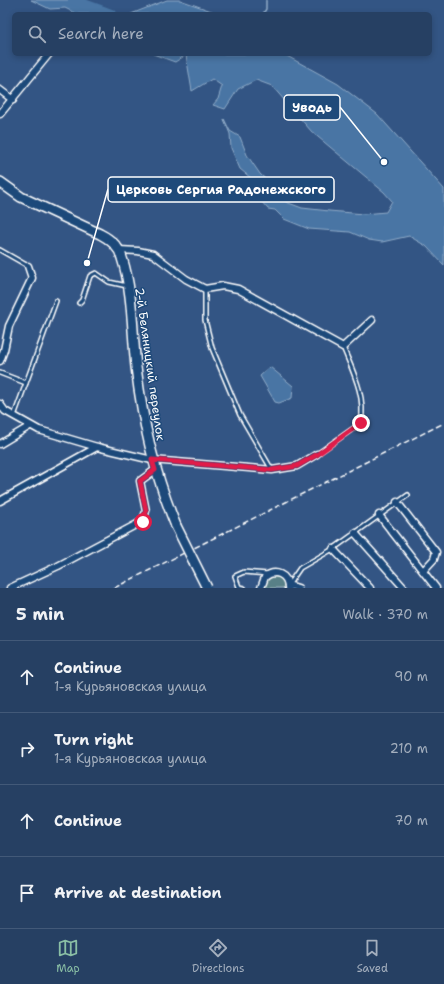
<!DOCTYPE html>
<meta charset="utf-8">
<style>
:root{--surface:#264063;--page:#324b6c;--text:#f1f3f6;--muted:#a4afbe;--line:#425978;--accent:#8abfa5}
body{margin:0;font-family:"Shantell Sans",sans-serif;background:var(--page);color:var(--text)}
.stop{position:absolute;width:12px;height:12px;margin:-9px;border:3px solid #e11d48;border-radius:50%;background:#fff}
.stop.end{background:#e11d48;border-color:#fff;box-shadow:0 1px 4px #0008}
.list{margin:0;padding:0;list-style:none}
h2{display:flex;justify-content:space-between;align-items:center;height:52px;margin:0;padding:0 16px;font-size:17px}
h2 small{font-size:13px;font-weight:400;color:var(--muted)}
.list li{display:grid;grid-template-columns:26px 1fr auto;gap:12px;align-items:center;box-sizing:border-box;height:72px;padding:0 16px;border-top:1px solid var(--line)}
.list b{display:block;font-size:15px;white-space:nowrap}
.list p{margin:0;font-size:13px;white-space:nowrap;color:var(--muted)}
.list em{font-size:13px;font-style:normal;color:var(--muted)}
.icon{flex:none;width:22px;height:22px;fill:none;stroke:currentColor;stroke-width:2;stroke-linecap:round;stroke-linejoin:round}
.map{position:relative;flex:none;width:444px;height:588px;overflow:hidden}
.search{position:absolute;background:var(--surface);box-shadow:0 2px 6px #0003;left:12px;right:12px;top:12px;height:44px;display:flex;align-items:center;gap:10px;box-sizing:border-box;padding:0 14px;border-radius:6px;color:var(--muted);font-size:15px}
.sheet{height:340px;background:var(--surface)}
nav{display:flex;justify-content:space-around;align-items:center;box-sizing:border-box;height:56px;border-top:1px solid var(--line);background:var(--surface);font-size:11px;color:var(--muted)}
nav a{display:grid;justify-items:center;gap:2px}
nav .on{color:var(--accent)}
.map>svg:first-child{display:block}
.green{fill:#588087;stroke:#acc0c3}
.water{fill:#4875a4;stroke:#91acc8}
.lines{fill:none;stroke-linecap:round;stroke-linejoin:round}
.stream{stroke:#91acc8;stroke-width:1.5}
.river{stroke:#4875a4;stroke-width:10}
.lane-casing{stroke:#fff;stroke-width:6}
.street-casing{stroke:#fff;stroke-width:9}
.secondary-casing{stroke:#fff;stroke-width:12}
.lane{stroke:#1f4a7a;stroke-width:3}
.street{stroke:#1f4a7a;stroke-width:6}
.secondary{stroke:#1f4a7a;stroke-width:9}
.rail{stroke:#fff;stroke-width:1.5;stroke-dasharray:6 3;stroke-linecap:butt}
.secondary-bridge-casing{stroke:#fff;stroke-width:12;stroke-linecap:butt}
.secondary-bridge{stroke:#1f4a7a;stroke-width:9}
.route{stroke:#e11d48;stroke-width:5}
.labels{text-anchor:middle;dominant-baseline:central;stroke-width:3;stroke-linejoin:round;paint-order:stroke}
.street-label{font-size:12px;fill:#fff;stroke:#1f4a7a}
.leader{fill:none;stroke:#fff;stroke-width:1.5}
.callout-dot{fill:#fff;stroke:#1f4a7a;stroke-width:1.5}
.callout{fill:#1f4a7a;stroke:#fff;stroke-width:1.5}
.callout-label{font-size:13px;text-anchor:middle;font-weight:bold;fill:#fff}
</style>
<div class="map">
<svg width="444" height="588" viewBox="0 0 444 588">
<rect width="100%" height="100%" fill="#335584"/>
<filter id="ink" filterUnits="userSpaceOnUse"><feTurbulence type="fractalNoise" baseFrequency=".025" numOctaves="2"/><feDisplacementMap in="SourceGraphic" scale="8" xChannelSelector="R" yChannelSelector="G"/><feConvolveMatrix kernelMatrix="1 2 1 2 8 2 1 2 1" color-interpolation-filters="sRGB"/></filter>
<g filter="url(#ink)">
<!-- green -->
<path class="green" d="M271 576 282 578 285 588H264L266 581Z"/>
<!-- water -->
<g class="water">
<path d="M31 0H73L92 10 107 14H77L65 8 50 9Z"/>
<path d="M167 0H180L220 14H131Z"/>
<path d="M153 54H283L287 56 338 84 377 114 444 189V265L426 246 409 236 382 242 369 240 350 232 309 229 284 219 275 210 268 209 260 200 268 197V192L240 169 231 148 230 134 224 119 230 131 240 137 247 155 260 174 275 188 286 202 302 208 329 211 364 214 386 212 392 201 384 192 312 132 272 86 256 80 238 89 225 109 213 105 218 99 222 86 212 79 192 91 186 55 175 62Z"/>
<path d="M270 367 293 386 292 398 279 403 275 402 260 376Z"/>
</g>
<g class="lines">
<!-- stream -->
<path class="stream" d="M263 14 266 9V0"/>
<!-- river -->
<path class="river" d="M73 0 111 14"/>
<defs>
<g id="lane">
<path d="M0 250 28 266"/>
<path d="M205 289V320L212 348 240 415 272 470"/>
<path d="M79 303 82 300 90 276 96 273 109 282 127 286"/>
<path d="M0 373 26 383 14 416"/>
<path d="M26 383 56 301"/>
<path d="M317 454 361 423C366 396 353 372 343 347"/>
<path d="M289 584 300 568 333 549 408 495"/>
<path d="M244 588 239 587 235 576 244 572 268 574"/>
</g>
<g id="street">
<path d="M0 90 13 100"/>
<path d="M0 114 49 54"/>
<path d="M119 250 138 251 153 254 186 279 205 289 223 286 238 289 343 347 372 320"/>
<path d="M0 361 4 350 9 326 32 278 28 266"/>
<path d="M0 404 5 411 39 430 97 447 152 460 272 470 297 466 317 454"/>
<path d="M0 444 30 426"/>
<path d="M0 501 97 447"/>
<path d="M397 502 436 552 434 559 423 571"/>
<path d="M379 515 436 588"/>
<path d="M355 533 404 588"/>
<path d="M333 549 370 588"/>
<path d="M288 585 298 588"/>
<path d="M10 588 58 566 143 521 146 511 140 481 155 470"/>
<path d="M261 588 265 577C275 569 288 574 288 588"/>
</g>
<path id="secondary" d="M0 182 21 197 100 234C110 239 119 246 122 258 133 292 132 331 136 367 143 424 154 472 176 526"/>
</defs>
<!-- lane casing -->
<use href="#lane" class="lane-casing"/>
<!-- street casing -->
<use href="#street" class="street-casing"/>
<!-- secondary casing -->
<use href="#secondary" class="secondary-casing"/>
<!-- lane -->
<use href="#lane" class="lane"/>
<!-- street -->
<use href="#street" class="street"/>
<!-- secondary -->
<use href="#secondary" class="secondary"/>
<!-- rail -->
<path class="rail" d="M114 588 444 423"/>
<defs>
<path id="secondary-bridge" d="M176 526 207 588"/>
</defs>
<!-- secondary-bridge casing -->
<use href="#secondary-bridge" class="secondary-bridge-casing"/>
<!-- secondary-bridge -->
<use href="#secondary-bridge" class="secondary-bridge"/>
</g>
</g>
<g class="lines" filter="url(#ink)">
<!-- route -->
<path class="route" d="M143 522 146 511 140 481 155 470 152 460 272 470 297 466 318 454 361 423"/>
</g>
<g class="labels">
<!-- street labels -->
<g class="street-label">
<text transform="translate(150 364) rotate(82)">2-й Беляницкий переулок</text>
</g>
</g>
<!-- callouts -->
<path class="leader" d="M384 162L340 107M87 263L108 189"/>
<g class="callout-dot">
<circle cx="384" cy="162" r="4"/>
<circle cx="87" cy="263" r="4"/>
</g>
<g class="callout">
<rect x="284" y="95" width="56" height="25" rx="4"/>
<rect x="108" y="177" width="226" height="25" rx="4"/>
</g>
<g class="callout-label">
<text x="312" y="112">Уводь</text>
<text x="221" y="194">Церковь Сергия Радонежского</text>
</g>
</svg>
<div class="stop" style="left:143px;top:522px"></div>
<div class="stop end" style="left:361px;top:423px"></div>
<div class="search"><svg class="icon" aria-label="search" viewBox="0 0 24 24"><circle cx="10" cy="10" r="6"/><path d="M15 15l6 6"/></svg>Search here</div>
</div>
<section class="sheet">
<h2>5 min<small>Walk · 370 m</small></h2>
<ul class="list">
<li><svg class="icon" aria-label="ahead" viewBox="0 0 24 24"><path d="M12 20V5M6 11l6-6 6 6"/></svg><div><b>Continue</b><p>1-я Курьяновская улица</p></div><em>90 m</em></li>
<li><svg class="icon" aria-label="right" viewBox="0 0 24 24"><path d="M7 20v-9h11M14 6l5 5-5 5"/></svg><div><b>Turn right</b><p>1-я Курьяновская улица</p></div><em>210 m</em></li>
<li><svg class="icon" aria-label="ahead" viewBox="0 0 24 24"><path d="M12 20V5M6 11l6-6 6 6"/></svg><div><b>Continue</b></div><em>70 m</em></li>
<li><svg class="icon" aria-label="arrive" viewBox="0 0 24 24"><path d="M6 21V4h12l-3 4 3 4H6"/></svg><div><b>Arrive at destination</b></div></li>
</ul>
</section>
<nav>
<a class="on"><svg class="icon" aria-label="map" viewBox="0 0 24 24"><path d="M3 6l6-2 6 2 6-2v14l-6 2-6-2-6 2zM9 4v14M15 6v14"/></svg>Map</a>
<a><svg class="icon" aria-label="directions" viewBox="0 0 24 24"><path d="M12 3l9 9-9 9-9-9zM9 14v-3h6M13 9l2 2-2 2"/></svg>Directions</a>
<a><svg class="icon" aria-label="saved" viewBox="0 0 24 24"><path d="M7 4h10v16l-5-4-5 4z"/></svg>Saved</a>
</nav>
